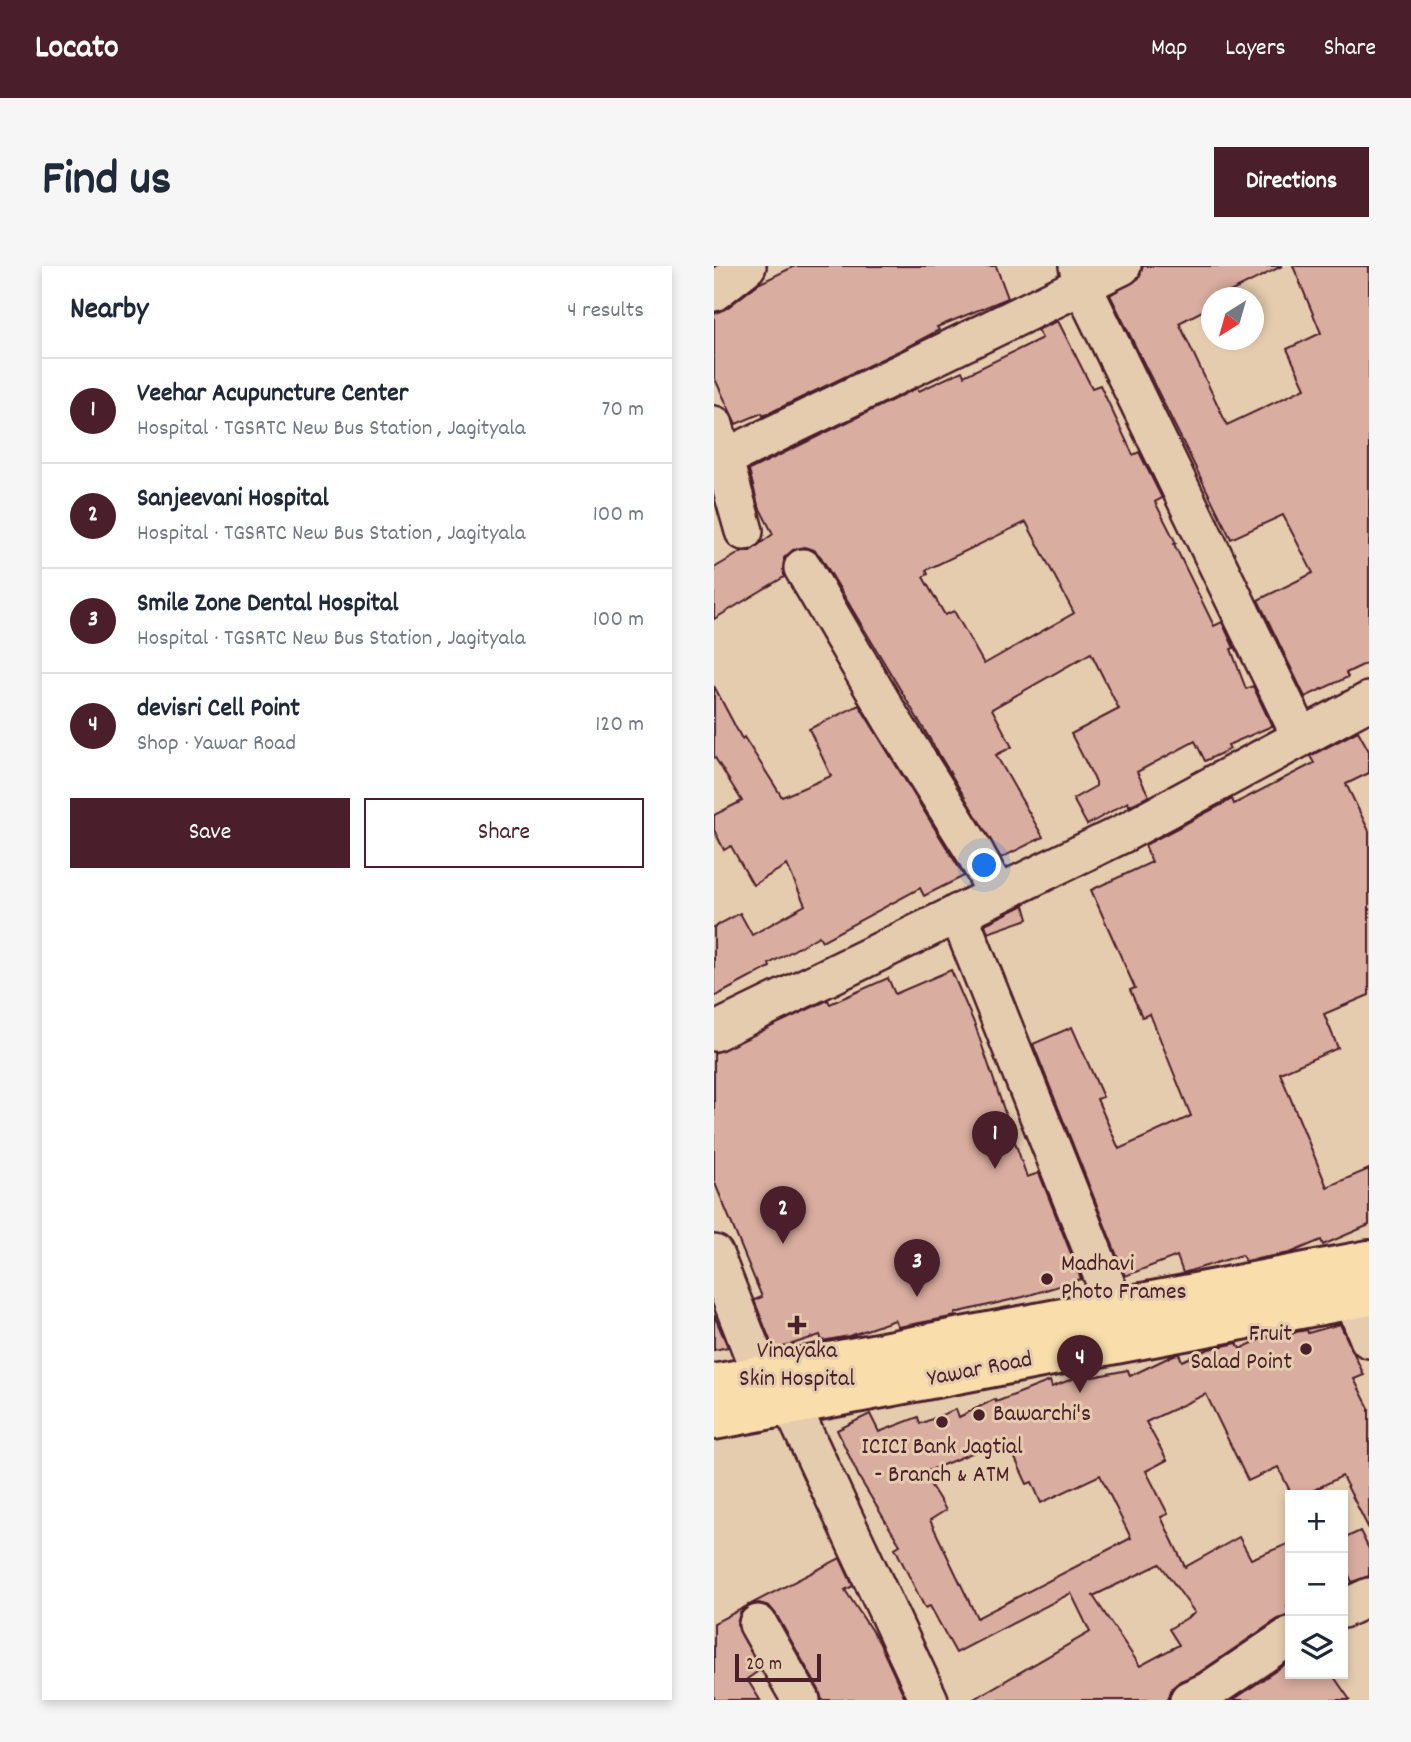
<!DOCTYPE html>
<meta charset="utf-8">
<style>
:root{--surface:#fff;--page:#f6f6f7;--text:#1f2937;--muted:#747a83;--line:#e0e1e3;--accent:#4a1f2b}
body{margin:0;font-family:Dekko,sans-serif;background:var(--page);color:var(--text)}
.controls{position:absolute;right:21px;bottom:21px;display:grid;overflow:hidden;border-radius:0px;box-shadow:0 4px 10px #0003}
.controls button{width:63px;height:63px;display:grid;place-items:center;padding:0;border:0;border-bottom:2px solid var(--line);background:var(--surface);color:var(--text);font:35px sans-serif}
.compass{position:absolute;left:487px;top:21px;width:63px;height:63px;border-radius:50%;background:var(--surface);box-shadow:0 4px 10px #0003;rotate:217deg}
.scale{position:absolute;left:21px;bottom:18px;width:86px;box-sizing:border-box;padding-left:7px;border:4px solid #4a1f2b;border-top:0;font-size:19px;line-height:24px;white-space:nowrap;color:#4a1f2b;-webkit-text-stroke:5px #e6ccae;paint-order:stroke}
.you{position:absolute;left:271px;top:600px;width:24px;height:24px;margin:-18px;border:5px solid #fff;border-radius:50%;background:#1a73e8;box-shadow:0 0 0 10px #1a73e833}
.badge{display:grid;place-items:center;width:46px;height:46px;border-radius:50%;background:var(--accent);color:#fff;font-size:23px;font-weight:700}
.pin{position:absolute;translate:-50% -58px;filter:drop-shadow(0 2px 4px #0008)}
.pin::after{content:'';position:absolute;top:37px;width:24px;height:21px;background:inherit;clip-path:polygon(0 0,100% 0,50% 100%)}
.list{margin:0;padding:0;list-style:none}
h2{display:flex;justify-content:space-between;align-items:center;height:91px;margin:0;padding:0 28px;font-size:30px}
h2 small{font-size:23px;font-weight:400;color:var(--muted)}
.list li{display:grid;grid-template-columns:46px 1fr auto;gap:21px;align-items:center;box-sizing:border-box;height:105px;padding:0 28px;border-top:2px solid var(--line)}
.list b{display:block;font-size:26px;white-space:nowrap}
.list p{margin:0;font-size:23px;white-space:nowrap;color:var(--muted)}
.list em{font-size:23px;font-style:normal;color:var(--muted)}
.actions{display:flex;gap:14px;padding:21px 28px}
.actions a{flex:1;padding:16px 0;border:2px solid var(--accent);border-radius:0px;text-align:center;font-size:24px;color:var(--accent)}
.actions .main{background:var(--accent);color:#fff}
.icon{flex:none;width:38px;height:38px;fill:none;stroke:currentColor;stroke-width:2;stroke-linecap:round;stroke-linejoin:round}
.map{position:relative;flex:none;width:655px;height:1434px;overflow:hidden;border-radius:0px}
header{display:flex;align-items:center;gap:42px;box-sizing:border-box;height:98px;padding:0 35px;background:var(--accent);color:#fff}
header strong{font-size:33px}
nav{display:flex;gap:38px;margin-inline-start:auto;font-size:24px}
.intro{display:flex;align-items:center;justify-content:space-between;box-sizing:border-box;height:168px;padding:0 42px}
h1{margin:0;font-size:49px}
.button{padding:18px 32px;border-radius:0px;background:var(--accent);color:#fff;font-size:24px;font-weight:700}
main{display:flex;gap:42px;padding:0 42px}
aside{flex:1;background:var(--surface);border-radius:0px;box-shadow:0 4px 10px #0003}
.map>svg:first-child{display:block}
.building{fill:#d9ad9f;stroke:#4a1f2b;stroke-width:2;fill-rule:evenodd}
.lines{fill:none;stroke-linecap:round;stroke-linejoin:round}
.minor-casing{stroke:#4a1f2b;stroke-width:42}
.highway-casing{stroke:#4a1f2b;stroke-width:44}
.minor{stroke:#e6ccae;stroke-width:37}
.highway{stroke:#f9deab;stroke-width:38}
.poi-dot{fill:#4a1f2b;stroke:#e6ccae;stroke-width:2.5}
.labels{text-anchor:middle;dominant-baseline:central;stroke-width:6;stroke-linejoin:round;paint-order:stroke}
.poi-label{font-size:24px;fill:#4a1f2b;stroke:#e6ccae;text-anchor:start}
.street-label{font-size:24px;fill:#4a1f2b;stroke:#e6ccae}
</style>
<header>
<strong>Locato</strong>
<nav><a>Map</a><a>Layers</a><a>Share</a></nav>
</header>
<div class="intro"><h1>Find us</h1><a class="button">Directions</a></div>
<main>
<aside>
<h2>Nearby<small>4 results</small></h2>
<ul class="list">
<li><span class="badge">1</span><div><b>Veehar Acupuncture Center</b><p>Hospital · TGSRTC New Bus Station , Jagityala</p></div><em>70 m</em></li>
<li><span class="badge">2</span><div><b>Sanjeevani Hospital</b><p>Hospital · TGSRTC New Bus Station , Jagityala</p></div><em>100 m</em></li>
<li><span class="badge">3</span><div><b>Smile Zone Dental Hospital</b><p>Hospital · TGSRTC New Bus Station , Jagityala</p></div><em>100 m</em></li>
<li><span class="badge">4</span><div><b>devisri Cell Point</b><p>Shop · Yawar Road</p></div><em>120 m</em></li>
</ul>
<div class="actions"><a class="main">Save</a><a>Share</a></div>
</aside>
<div class="map">
<svg width="655" height="1434" viewBox="0 0 655 1434">
<rect width="100%" height="100%" fill="#e6ccae"/>
<filter id="ink" filterUnits="userSpaceOnUse"><feTurbulence type="fractalNoise" baseFrequency=".0143" numOctaves="2"/><feDisplacementMap in="SourceGraphic" scale="14" xChannelSelector="R" yChannelSelector="G"/><feConvolveMatrix kernelMatrix="1 2 1 2 8 2 1 2 1" color-interpolation-filters="sRGB"/></filter>
<g filter="url(#ink)">
<!-- building -->
<g class="building">
<path d="M81 0H282L294 32 223 61 225 64 193 81 49 150 48 147 22 158 0 111V48L13 42 44 18Z"/>
<path d="M429 0H568L504 32H498V40L465 57 513 159 591 122 573 83 607 67 579 0H655V396L632 407 634 411 591 431 544 334 599 307 569 249 517 273 396 29 425 12Z"/>
<path d="M344 55 378 122 386 119 419 189 425 186 448 232 441 236 462 277 460 278 500 360 508 356 520 382 517 383 532 423 539 420 558 460 514 479 516 483 491 495 481 475 423 506 435 530 415 540 414 536 373 559 359 533 382 520V516L357 468 405 443 377 387 278 443 298 481 282 489 329 571 287 592 107 291 100 284 90 281 79 284 70 292V311L0 353V302L29 285H36L59 268 44 239 35 204 203 122 205 125 248 105 250 110 328 72 323 64ZM312 256 360 347 270 398 240 345 231 349 209 311 214 308 212 304Z"/>
<path d="M0 420 28 473 30 471 68 531 117 510 95 463 145 439 250 610 210 630 206 622 108 675 105 670 55 698 56 701 0 731V661L26 647 38 669 91 639 73 599 39 619 17 580 10 584 0 564V549L28 535 0 490Z"/>
<path d="M644 465 655 485V507L632 518 655 565V729L610 748 624 782 566 807 613 921 655 903V959L609 979 607 974 576 987 531 995 528 989 469 1007 463 990 411 1010 319 778 358 761 389 831 383 833 405 883 477 850 436 748 428 751 416 724 421 722 377 624 438 596 431 579 518 533 520 538 600 497 596 490Z"/>
<path d="M310 639 314 653 274 667 271 658Z"/>
<path d="M237 704 261 759 313 911 325 907 367 1013 309 1031 241 1047 242 1050 184 1061 181 1054 135 1070 108 1075 106 1069 60 1084 40 1034 48 1031 0 915V787L114 734 116 738 174 712 181 728Z"/>
<path d="M0 1049 14 1081 0 1084Z"/>
<path d="M626 1058 650 1109 640 1113 655 1142V1263L628 1210 590 1229H578L564 1201 534 1215 492 1128 432 1156 453 1194 432 1205 454 1248 447 1251 471 1301 525 1271 537 1293 576 1277V1339L573 1341 576 1349 564 1353 483 1408 466 1415 458 1422 454 1434H258L376 1366 357 1327 242 1387 216 1340 211 1342 181 1282 186 1279 146 1213 123 1164 156 1148 165 1166 204 1151 206 1158 242 1143 245 1151 281 1133 282 1136 336 1115 338 1121 376 1106 378 1111 414 1104 416 1110 460 1089 465 1088 468 1095 495 1083 523 1077 526 1083 547 1073 563 1070 565 1074 582 1066 593 1064 594 1067ZM292 1173 313 1218 318 1216 327 1237 386 1209 417 1272 263 1352 216 1254 232 1244 209 1207ZM446 1298 481 1347 455 1363 465 1379 426 1400 379 1330Z"/>
<path d="M646 1265 655 1283V1310L638 1316 629 1297V1273Z"/>
<path d="M126 1292 139 1320 131 1324 165 1376 192 1434H108L105 1424 62 1348 55 1340 45 1337 34 1339 26 1347 23 1358 46 1404 33 1413 46 1434H0V1357Z"/>
<path d="M576 1395V1408H618L636 1434H519Z"/>
</g>
<g class="lines">
<defs>
<g id="minor">
<path d="M364 0 369 21 587 471"/>
<path d="M0 26 33 0"/>
<path d="M0 159 30 265"/>
<path d="M11 192 408 0"/>
<path d="M89 302 178 454 260 585 283 628"/>
<path d="M244 647 413 1071"/>
<path d="M0 766 410 567 655 435"/>
<path d="M0 988 46 1106 84 1154 215 1434"/>
<path d="M639 1033 655 1073"/>
<path d="M629 1343 655 1331"/>
<path d="M44 1358 87 1434"/>
<path d="M475 1434 493 1426 576 1370"/>
</g>
<g id="highway">
<path d="M0 1118 655 994"/>
<path d="M0 1154 655 1030"/>
</g>
</defs>
<!-- minor casing -->
<use href="#minor" class="minor-casing"/>
<!-- highway casing -->
<use href="#highway" class="highway-casing"/>
<!-- minor -->
<use href="#minor" class="minor"/>
<!-- highway -->
<use href="#highway" class="highway"/>
</g>
</g>
<!-- markers -->
<g class="poi-dot">
<circle cx="333" cy="1013" r="7"/>
<path d="M79.5 1048.5h7v7h7v7h-7v7h-7v-7h-7v-7h7z"/>
<circle cx="592" cy="1083" r="7"/>
<circle cx="265" cy="1149" r="7"/>
<circle cx="228" cy="1156" r="7"/>
</g>
<g class="labels">
<!-- poi labels -->
<g class="poi-label">
<text x="347" y="999">Madhavi<tspan x="347" dy="28">Photo Frames</tspan></text>
<text x="578" y="1069" text-anchor="end">Fruit<tspan x="578" dy="28">Salad Point</tspan></text>
<text x="83" y="1086" text-anchor="middle">Vinayaka<tspan x="83" dy="28">Skin Hospital</tspan></text>
<text x="279" y="1149">Bawarchi's</text>
<text x="228" y="1182" text-anchor="middle">ICICI Bank Jagtial<tspan x="228" dy="28">- Branch &amp; ATM</tspan></text>
</g>
<!-- street labels -->
<g class="street-label">
<text transform="translate(266 1104) rotate(-11)">Yawar Road</text>
</g>
</g>
</svg>
<div class="controls">
<button>+</button>
<button>−</button>
<button><svg class="icon" aria-label="layers" viewBox="0 0 24 24"><path d="M12 4l9 5-9 5-9-5zM3 14l9 5 9-5"/></svg></button>
</div>
<svg class="compass" viewBox="-18 -18 36 36"><path d="M0-13l5 13h-10z" fill="#e53935"/><path d="M0 13l5-13h-10z" fill="#747a83"/></svg>
<div class="scale">20 m</div>
<div class="you"></div>
<div class="pin badge" style="left:281px;top:903px">1</div>
<div class="pin badge" style="left:69px;top:978px">2</div>
<div class="pin badge" style="left:203px;top:1031px">3</div>
<div class="pin badge" style="left:366px;top:1127px">4</div>
</div>
</main>
